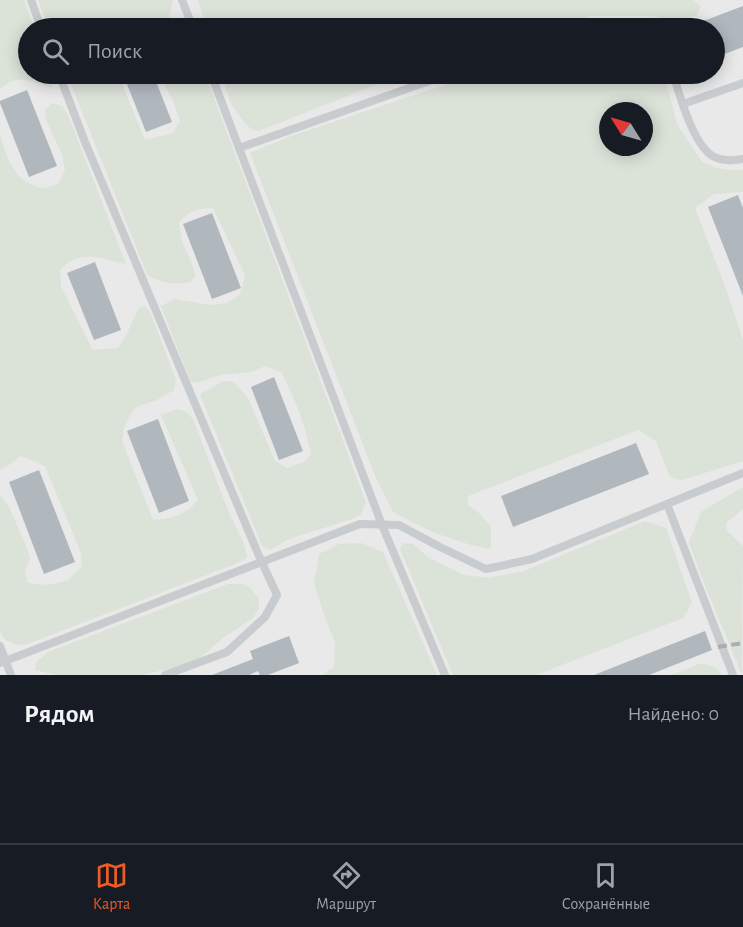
<!DOCTYPE html>
<html lang="ru">
<meta charset="utf-8">
<style>
:root{--surface:#171b24;--page:#20242c;--text:#f1f3f6;--muted:#9ea1a6;--line:#363941;--accent:#ed5c24}
body{margin:0;font-family:"Alegreya Sans",sans-serif;background:var(--page);color:var(--text)}
.compass{position:absolute;left:599px;top:102px;width:54px;height:54px;border-radius:50%;background:var(--surface);box-shadow:0 3px 15px #0003;rotate:307deg}
.list{margin:0;padding:0;list-style:none}
h2{display:flex;justify-content:space-between;align-items:center;height:78px;margin:0;padding:0 24px;font-size:26px}
h2 small{font-size:20px;font-weight:400;color:var(--muted)}
.icon{flex:none;width:33px;height:33px;fill:none;stroke:currentColor;stroke-width:2;stroke-linecap:round;stroke-linejoin:round}
.map{position:relative;flex:none;width:743px;height:675px;overflow:hidden}
.search{position:absolute;background:var(--surface);box-shadow:0 3px 15px #0003;left:18px;right:18px;top:18px;height:66px;display:flex;align-items:center;gap:15px;box-sizing:border-box;padding:0 21px;border-radius:33px;color:var(--muted);font-size:22px}
.sheet{height:168px;background:var(--surface)}
nav{display:flex;justify-content:space-around;align-items:center;box-sizing:border-box;height:84px;border-top:2px solid var(--line);background:var(--surface);font-size:16px;color:var(--muted)}
nav a{display:grid;justify-items:center;gap:3px}
nav .on{color:var(--accent)}
.map>svg:first-child{display:block}
.built{fill:#e8e9e8;fill-rule:evenodd}
.green{fill:#dbe2d8;fill-rule:evenodd}
.building{fill:#b0b8be}
.lines{fill:none;stroke-linecap:round;stroke-linejoin:round}
.service{stroke:#c8cccf;stroke-width:8}
.rail{stroke:#a8aeb4;stroke-width:4;stroke-dasharray:9 4.5;stroke-linecap:butt}
</style>
<div class="map">
<svg width="743" height="675" viewBox="0 0 743 675">
<rect width="100%" height="100%" fill="#fafaf7"/>
<!-- built -->
<path class="built" d="M0 0H743V675H0ZM28 28H714V74H28ZM608 111H644V147H608Z"/>
<!-- green -->
<g class="green">
<path d="M0 0H24L34 28H28V74H48L53 88C32 82 19 72 0 89Z"/>
<path d="M38 0H173L167 28H49Z"/>
<path d="M198 0H692L701 6 697 15 680 21 652 16H591L548 28H207Z"/>
<path d="M67 74H118L145 140 173 133 180 121 173 101 163 82 165 74H205L366 502 361 514 352 519 289 539 270 550 262 546 200 394 224 381 234 382 249 400 275 461 287 468 304 462 311 455C307 429 294 395 281 372L265 366 251 372 220 375 197 383 190 381 161 306 175 299 210 305 227 303 240 295 245 275 213 208C199 208 188 211 179 223L182 242 192 263 195 276 191 282C174 285 161 284 147 274Z"/>
<path d="M221 74H403L259 131 252 130 244 122 231 104Z"/>
<path d="M478 74H663L667 85 677 124 702 162 717 168 731 170H743V192L714 194 695 208 725 286 743 340V461L682 480 670 477 656 441 638 430 468 496V505L479 513 491 527V549L471 545 432 532 393 512 376 478 250 153 294 135ZM608 111H644V147H608Z"/>
<path d="M52 103 62 106 68 115 126 264C101 259 81 248 60 270L61 287 93 350 118 348C128 336 131 322 139 308L145 306 150 312 176 380 174 390 155 401 136 407 130 415 124 428 122 441 153 520C171 519 186 515 198 500L161 415 177 409 186 412 193 419 229 513 243 541 247 556 245 559 235 564 25 645 14 644 3 638 0 629V495L9 507 27 548 30 559 25 570 28 583 48 585 69 580 82 566 81 553 45 466 21 456 6 467 0 470V135C7 158 16 186 44 188 48 188 53 185 58 184L65 171 62 154 46 120 45 110Z"/>
<path d="M743 487V509L726 523 727 531 743 546 742 675 700 573 689 542 701 512Z"/>
<path d="M645 521 666 528 692 603 683 618 536 675H453L400 549 403 543 413 544 429 558 464 575 489 578 524 571Z"/>
<path d="M361 543 383 552 437 675H323L334 667 335 642 324 615 314 583 319 554 339 544Z"/>
<path d="M228 584H243L250 588 259 599V608L253 618 223 638 200 658 172 668 142 675H56L35 670 36 662 48 652Z"/>
<path d="M699 664C709 664 716 666 722 675H672Z"/>
</g>
<!-- building -->
<g class="building">
<path d="M743 6V47L714 58V28H685Z"/>
<path d="M123 74H153L172 122 146 132Z"/>
<path d="M27 90 57 166 29 177 0 103V101Z"/>
<path d="M738 195 743 208V296L708 207Z"/>
<path d="M212 213 241 288 212 299 183 224Z"/>
<path d="M95 262 121 330 94 340 67 273Z"/>
<path d="M274 377 303 451 279 460 251 387Z"/>
<path d="M158 419 189 501 159 513 127 431Z"/>
<path d="M636 443 649 474 513 527 501 496Z"/>
<path d="M39 470 75 562 44 574 9 482Z"/>
<path d="M705 631 712 650 649 675H594Z"/>
<path d="M289 636 299 663 268 675H260L258 671 249 675H212L253 659 250 651Z"/>
</g>
<g class="lines">
<!-- service -->
<g class="service">
<path d="M31 0 41 28"/>
<path d="M182 0 193 28"/>
<path d="M598 28 626 23 646 28"/>
<path d="M59 74 85 142 259 556 277 595 265 617 227 652 165 675"/>
<path d="M211 74 382 525 445 675"/>
<path d="M673 74C680 96 692 141 711 155 719 161 734 161 743 159"/>
<path d="M683 104 743 83"/>
<path d="M239 148 449 74"/>
<path d="M667 504 733 675"/>
<path d="M0 646 11 675"/>
<path d="M0 663 360 524 399 525 440 547 486 569 532 559 743 473"/>
</g>
<!-- rail -->
<path class="rail" d="M718 647 743 643"/>
</g>
</svg>
<svg class="compass" viewBox="-18 -18 36 36"><path d="M0-13l5 13h-10z" fill="#e53935"/><path d="M0 13l5-13h-10z" fill="#9ea1a6"/></svg>
<div class="search"><svg class="icon" aria-label="search" viewBox="0 0 24 24"><circle cx="10" cy="10" r="6"/><path d="M15 15l6 6"/></svg>Поиск</div>
</div>
<section class="sheet">
<h2>Рядом<small>Найдено: 0</small></h2>
<ul class="list">
</ul>
</section>
<nav>
<a class="on"><svg class="icon" aria-label="map" viewBox="0 0 24 24"><path d="M3 6l6-2 6 2 6-2v14l-6 2-6-2-6 2zM9 4v14M15 6v14"/></svg>Карта</a>
<a><svg class="icon" aria-label="directions" viewBox="0 0 24 24"><path d="M12 3l9 9-9 9-9-9zM9 14v-3h6M13 9l2 2-2 2"/></svg>Маршрут</a>
<a><svg class="icon" aria-label="saved" viewBox="0 0 24 24"><path d="M7 4h10v16l-5-4-5 4z"/></svg>Сохранённые</a>
</nav>
